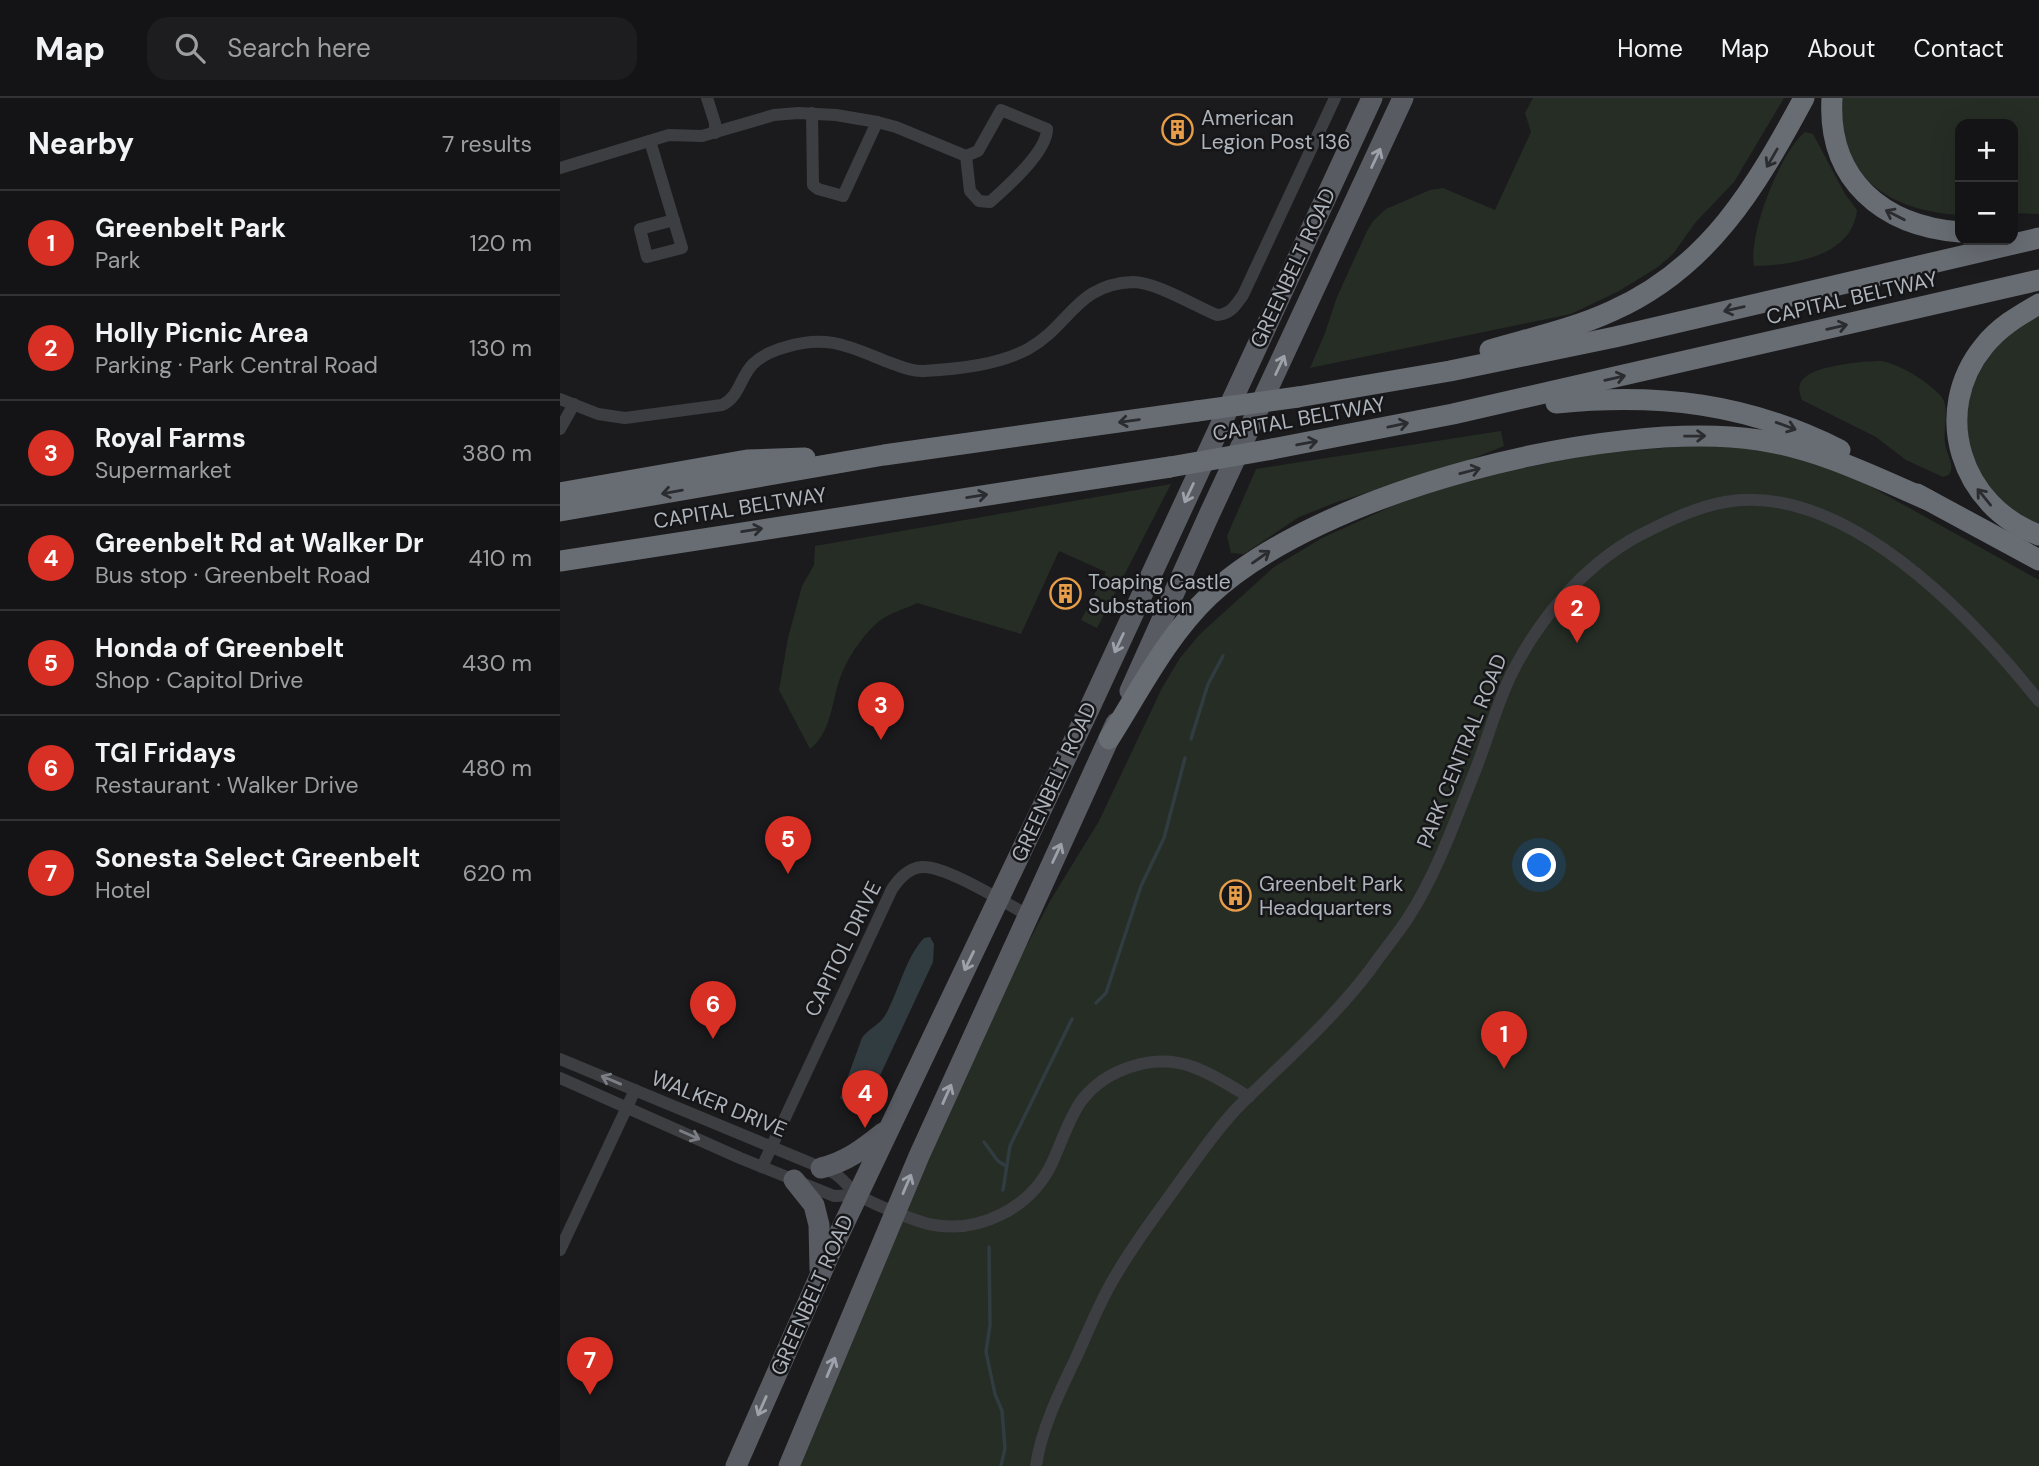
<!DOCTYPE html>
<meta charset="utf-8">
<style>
:root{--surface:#141416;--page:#1d1d1f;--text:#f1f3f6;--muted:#9d9ea1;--line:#333335;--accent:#d93025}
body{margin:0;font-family:"DM Sans",sans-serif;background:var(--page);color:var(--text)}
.controls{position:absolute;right:21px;top:21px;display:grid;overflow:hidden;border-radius:14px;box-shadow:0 7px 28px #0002}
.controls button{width:63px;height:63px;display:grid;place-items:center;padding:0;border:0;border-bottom:2px solid var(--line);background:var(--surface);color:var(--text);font:35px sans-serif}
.you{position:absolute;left:980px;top:768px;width:24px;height:24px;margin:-18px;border:5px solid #fff;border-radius:50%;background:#1a73e8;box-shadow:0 0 0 10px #1a73e833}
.badge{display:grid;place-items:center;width:46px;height:46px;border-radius:50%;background:var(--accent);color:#fff;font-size:23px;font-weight:700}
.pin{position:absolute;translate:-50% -58px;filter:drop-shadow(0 2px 4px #0008)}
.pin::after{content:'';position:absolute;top:37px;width:24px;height:21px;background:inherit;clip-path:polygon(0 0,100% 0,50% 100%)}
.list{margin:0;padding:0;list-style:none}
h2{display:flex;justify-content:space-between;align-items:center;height:91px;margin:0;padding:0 28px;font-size:30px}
h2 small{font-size:23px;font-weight:400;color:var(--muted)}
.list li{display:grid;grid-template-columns:46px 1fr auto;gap:21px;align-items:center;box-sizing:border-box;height:105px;padding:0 28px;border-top:2px solid var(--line)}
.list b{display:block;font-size:26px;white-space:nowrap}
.list p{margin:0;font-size:23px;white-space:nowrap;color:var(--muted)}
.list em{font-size:23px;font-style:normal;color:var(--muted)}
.icon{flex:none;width:38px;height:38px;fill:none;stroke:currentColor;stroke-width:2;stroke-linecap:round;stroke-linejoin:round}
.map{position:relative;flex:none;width:1479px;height:1368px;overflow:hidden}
header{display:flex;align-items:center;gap:42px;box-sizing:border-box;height:98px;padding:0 35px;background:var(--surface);border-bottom:2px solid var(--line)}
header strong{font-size:33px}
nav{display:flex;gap:38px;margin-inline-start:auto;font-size:24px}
.search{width:490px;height:63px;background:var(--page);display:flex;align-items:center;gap:18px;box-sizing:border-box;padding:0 24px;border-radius:21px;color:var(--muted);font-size:26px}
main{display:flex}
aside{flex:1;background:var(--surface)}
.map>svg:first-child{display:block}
.green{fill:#252d25}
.water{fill:#313c41}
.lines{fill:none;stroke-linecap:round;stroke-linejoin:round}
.stream{stroke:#313c41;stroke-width:3.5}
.street{stroke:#3c3e42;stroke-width:12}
.primary{stroke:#585b61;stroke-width:21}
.highway{stroke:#686d73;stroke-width:21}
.highway-bridge{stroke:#686d73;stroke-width:21}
.oneway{stroke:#9da2aa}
.oneway2{stroke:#2a2c2f}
.oneway3{stroke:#7b7f85}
.labels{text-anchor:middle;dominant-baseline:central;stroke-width:5;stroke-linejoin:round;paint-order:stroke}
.poi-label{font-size:21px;fill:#aeb4bc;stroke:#161618;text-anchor:start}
.street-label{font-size:21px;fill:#aeb4bc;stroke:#161618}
</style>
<header>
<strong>Map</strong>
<div class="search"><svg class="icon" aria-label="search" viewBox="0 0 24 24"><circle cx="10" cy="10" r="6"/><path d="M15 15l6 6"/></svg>Search here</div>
<nav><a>Home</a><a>Map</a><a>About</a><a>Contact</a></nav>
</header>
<main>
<aside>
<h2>Nearby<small>7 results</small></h2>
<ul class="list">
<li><span class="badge">1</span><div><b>Greenbelt Park</b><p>Park</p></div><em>120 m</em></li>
<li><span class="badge">2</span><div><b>Holly Picnic Area</b><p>Parking · Park Central Road</p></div><em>130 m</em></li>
<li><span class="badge">3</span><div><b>Royal Farms</b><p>Supermarket</p></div><em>380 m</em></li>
<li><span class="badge">4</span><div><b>Greenbelt Rd at Walker Dr</b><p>Bus stop · Greenbelt Road</p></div><em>410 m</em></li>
<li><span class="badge">5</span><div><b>Honda of Greenbelt</b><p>Shop · Capitol Drive</p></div><em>430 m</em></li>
<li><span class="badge">6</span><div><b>TGI Fridays</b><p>Restaurant · Walker Drive</p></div><em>480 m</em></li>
<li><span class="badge">7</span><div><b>Sonesta Select Greenbelt</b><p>Hotel</p></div><em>620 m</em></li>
</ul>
</aside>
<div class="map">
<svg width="1479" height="1368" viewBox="0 0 1479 1368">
<rect width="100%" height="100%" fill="#1b1b1d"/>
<!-- green -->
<g class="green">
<path d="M973 0H1224L1174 84 1135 125 1113 156 1098 169 1059 193 1011 216 750 270 765 235 777 199 807 133 813 123 826 111 870 92 883 90 935 112 971 34 965 15Z"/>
<path d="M1282 0H1479V116L1453 115V26H1400V117C1326 112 1278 78 1282 0Z"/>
<path d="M1245 34 1253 36 1285 96 1297 112C1292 159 1232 167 1194 168 1188 137 1220 54 1245 34Z"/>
<path d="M1479 218V428C1463 419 1448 411 1435 397 1426 387 1422 377 1416 365 1395 316 1413 269 1451 234 1459 227 1470 223 1479 218Z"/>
<path d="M1322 263C1343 268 1365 282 1380 297 1391 308 1383 331 1385 345 1386 354 1393 364 1391 372 1390 378 1388 377 1383 379L1346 362 1316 339 1242 302C1239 295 1237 286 1244 280 1258 267 1304 263 1322 263Z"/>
<path d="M941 333 944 348 892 369 777 404 739 419 684 456 671 455 667 438 696 371Z"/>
<path d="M1167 347 1205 350 1288 376 1479 482V1368H235L306 1198 455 870 490 803 539 723 602 590 620 560 640 536 714 469 762 440 839 405 900 385 964 370 1037 355 1117 349Z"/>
<path d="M611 386 537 530 521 522 546 474 499 453 461 536 357 505C345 511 327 516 318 524 301 539 286 562 279 583 271 608 271 634 250 651L219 592 228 540 242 488 254 467 255 448Z"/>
</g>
<!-- water -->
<path class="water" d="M370 839 374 846 373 864 309 1001 301 1007 286 1005 280 1000 302 940C309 930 319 928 326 916 339 892 345 861 364 840Z"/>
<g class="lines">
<!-- stream -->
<g class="stream">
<path d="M631 641 648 586 663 558"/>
<path d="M536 905 546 895 581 788 604 740 625 660"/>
<path d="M424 1044 438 1063 446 1068"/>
<path d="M443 1092 450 1048 512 921"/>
<path d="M429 1149 430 1227 426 1254 435 1296 442 1313 445 1350 441 1368"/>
</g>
<!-- street -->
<g class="street">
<path d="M147 0 155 25V35"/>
<path d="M252 15 253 87 258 91 283 98 317 24"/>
<path d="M90 43 122 150 87 159 80 131 114 122"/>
<path d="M0 70 109 37 142 38 214 17 238 15 276 17 317 24 336 29 406 58 410 93 419 103 430 104C447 89 487 54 487 31L441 12 418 53 406 58"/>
<path d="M0 301 38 316 65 320 162 307C179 300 180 279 193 266 201 258 215 252 226 249 268 236 290 249 328 264 340 268 352 274 364 273 398 271 438 267 468 251 510 228 516 186 573 184 596 184 635 208 657 217 671 216 676 207 683 197L775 0"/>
<path d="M0 331 14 306"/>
<path d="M0 961 272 1074C283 1080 287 1088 296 1095 306 1104 360 1125 374 1127 420 1135 469 1110 490 1069 501 1047 508 1021 522 1002 547 970 595 955 633 969 653 976 671 988 689 999"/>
<path d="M0 980 180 1060 274 1098 297 1097"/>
<path d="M202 1069 332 791C339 781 348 770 362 769 385 767 445 805 468 817"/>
<path d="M0 1152 75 992"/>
<path d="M476 1368C481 1332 499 1295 515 1262 526 1238 536 1213 549 1189 570 1151 596 1117 621 1082 640 1056 659 1028 681 1006 726 962 772 922 810 872 822 855 836 838 848 820 877 775 895 723 915 673 928 641 936 607 952 575 981 517 1030 460 1090 432 1114 420 1138 409 1165 404 1285 383 1412 519 1479 603"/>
</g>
<!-- primary -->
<g class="primary">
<path d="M570 593 649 417 843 0"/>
<path d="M261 1070C286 1064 303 1051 323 1035"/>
<path d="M234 1082 254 1107 259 1127 260 1171"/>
<path d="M176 1368 270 1155 530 609 812 0"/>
<path d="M229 1368 359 1058 556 625"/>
</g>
<!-- highway -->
<g class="highway">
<path d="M1272 0C1267 82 1323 128 1400 134"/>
<path d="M1479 206C1458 218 1439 229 1424 248 1370 314 1401 409 1479 437"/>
<path d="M930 252C971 240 1013 231 1052 213 1149 170 1196 89 1244 0"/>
<path d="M738 299 890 273 1055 239 1479 140"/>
<path d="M996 305C1099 295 1187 305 1280 352"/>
<path d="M712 351 893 316 1479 182"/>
<path d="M0 395 187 362 245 360"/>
<path d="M1357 396 1479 462"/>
<path d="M0 413 324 357 637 313"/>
<path d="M0 463 610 369"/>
<path d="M549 641C580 592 607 538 649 498 759 393 1051 320 1199 342 1259 351 1313 378 1368 402"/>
</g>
<!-- highway-bridge -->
<g class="highway-bridge">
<path d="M637 313 738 299"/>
<path d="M610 369 712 351"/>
</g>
</g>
<!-- one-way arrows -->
<defs><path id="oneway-shaft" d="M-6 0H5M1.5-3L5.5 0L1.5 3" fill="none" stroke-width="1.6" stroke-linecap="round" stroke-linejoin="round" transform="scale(1.75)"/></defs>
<g class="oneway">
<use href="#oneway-shaft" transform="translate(816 60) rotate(-65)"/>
<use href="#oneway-shaft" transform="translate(720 267) rotate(-65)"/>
<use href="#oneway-shaft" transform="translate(629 395) rotate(115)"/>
<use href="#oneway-shaft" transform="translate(559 545) rotate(115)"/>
<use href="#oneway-shaft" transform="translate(497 755) rotate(-65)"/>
<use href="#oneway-shaft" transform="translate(409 863) rotate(116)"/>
<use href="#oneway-shaft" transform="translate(387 996) rotate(-66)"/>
<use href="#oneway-shaft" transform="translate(347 1086) rotate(-67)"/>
<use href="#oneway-shaft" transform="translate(271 1269) rotate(-67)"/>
<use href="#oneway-shaft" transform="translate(202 1308) rotate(114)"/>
</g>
<g class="oneway2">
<use href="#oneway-shaft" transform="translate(1212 60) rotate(120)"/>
<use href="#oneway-shaft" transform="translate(1335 117) rotate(-153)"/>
<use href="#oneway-shaft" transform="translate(1174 211) rotate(167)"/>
<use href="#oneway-shaft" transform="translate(1277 229) rotate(-13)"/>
<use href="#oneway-shaft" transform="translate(1055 280) rotate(-13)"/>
<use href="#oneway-shaft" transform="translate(569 323) rotate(172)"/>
<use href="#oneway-shaft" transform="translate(838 327) rotate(-12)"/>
<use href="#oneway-shaft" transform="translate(1226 328) rotate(20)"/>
<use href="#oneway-shaft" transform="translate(1135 338) rotate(-1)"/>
<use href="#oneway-shaft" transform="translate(747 345) rotate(-10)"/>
<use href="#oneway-shaft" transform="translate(910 373) rotate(-15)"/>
<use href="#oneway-shaft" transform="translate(112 394) rotate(170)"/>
<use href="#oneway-shaft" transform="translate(417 398) rotate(-9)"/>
<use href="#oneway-shaft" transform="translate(1424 399) rotate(-129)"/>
<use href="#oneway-shaft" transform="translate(192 432) rotate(-9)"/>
<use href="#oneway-shaft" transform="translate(701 459) rotate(-35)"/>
</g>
<g class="oneway3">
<use href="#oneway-shaft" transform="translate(51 982) rotate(-157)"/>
<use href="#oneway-shaft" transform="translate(130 1037) rotate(24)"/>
</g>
<!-- icons -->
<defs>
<symbol id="building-ring" viewBox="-11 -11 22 22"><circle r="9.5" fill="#161618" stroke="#e89d48" stroke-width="1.5"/><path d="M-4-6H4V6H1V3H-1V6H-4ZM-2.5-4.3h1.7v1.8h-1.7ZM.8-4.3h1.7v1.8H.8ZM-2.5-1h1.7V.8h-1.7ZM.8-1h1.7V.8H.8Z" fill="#e89d48"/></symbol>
</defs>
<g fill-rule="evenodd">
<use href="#building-ring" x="600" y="14" width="35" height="35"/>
<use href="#building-ring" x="488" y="478" width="35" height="35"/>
<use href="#building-ring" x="658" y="780" width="35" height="35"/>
</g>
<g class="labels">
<!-- poi labels -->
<g class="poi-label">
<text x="641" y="20">American<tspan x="641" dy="24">Legion Post 136</tspan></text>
<text x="528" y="484">Toaping Castle<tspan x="528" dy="24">Substation</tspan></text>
<text x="699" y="786">Greenbelt Park<tspan x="699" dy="24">Headquarters</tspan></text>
</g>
<!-- street labels -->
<g class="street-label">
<text transform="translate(733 170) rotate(-65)">GREENBELT ROAD</text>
<text transform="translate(1292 200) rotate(-13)">CAPITAL BELTWAY</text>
<text transform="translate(739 321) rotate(-10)">CAPITAL BELTWAY</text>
<text transform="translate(180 410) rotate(-9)">CAPITAL BELTWAY</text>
<text transform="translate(902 653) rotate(-68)">PARK CENTRAL ROAD</text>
<text transform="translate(494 684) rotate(-65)">GREENBELT ROAD</text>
<text transform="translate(283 851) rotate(-64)">CAPITOL DRIVE</text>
<text transform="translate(159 1006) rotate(22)">WALKER DRIVE</text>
<text transform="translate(252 1197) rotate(-66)">GREENBELT ROAD</text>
</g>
</g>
</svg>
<div class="controls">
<button>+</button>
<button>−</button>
</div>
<div class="you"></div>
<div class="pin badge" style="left:944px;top:971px">1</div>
<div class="pin badge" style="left:1017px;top:545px">2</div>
<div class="pin badge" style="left:321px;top:642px">3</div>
<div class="pin badge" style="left:305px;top:1030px">4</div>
<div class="pin badge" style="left:228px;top:776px">5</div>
<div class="pin badge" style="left:153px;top:941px">6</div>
<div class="pin badge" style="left:30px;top:1297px">7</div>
</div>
</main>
